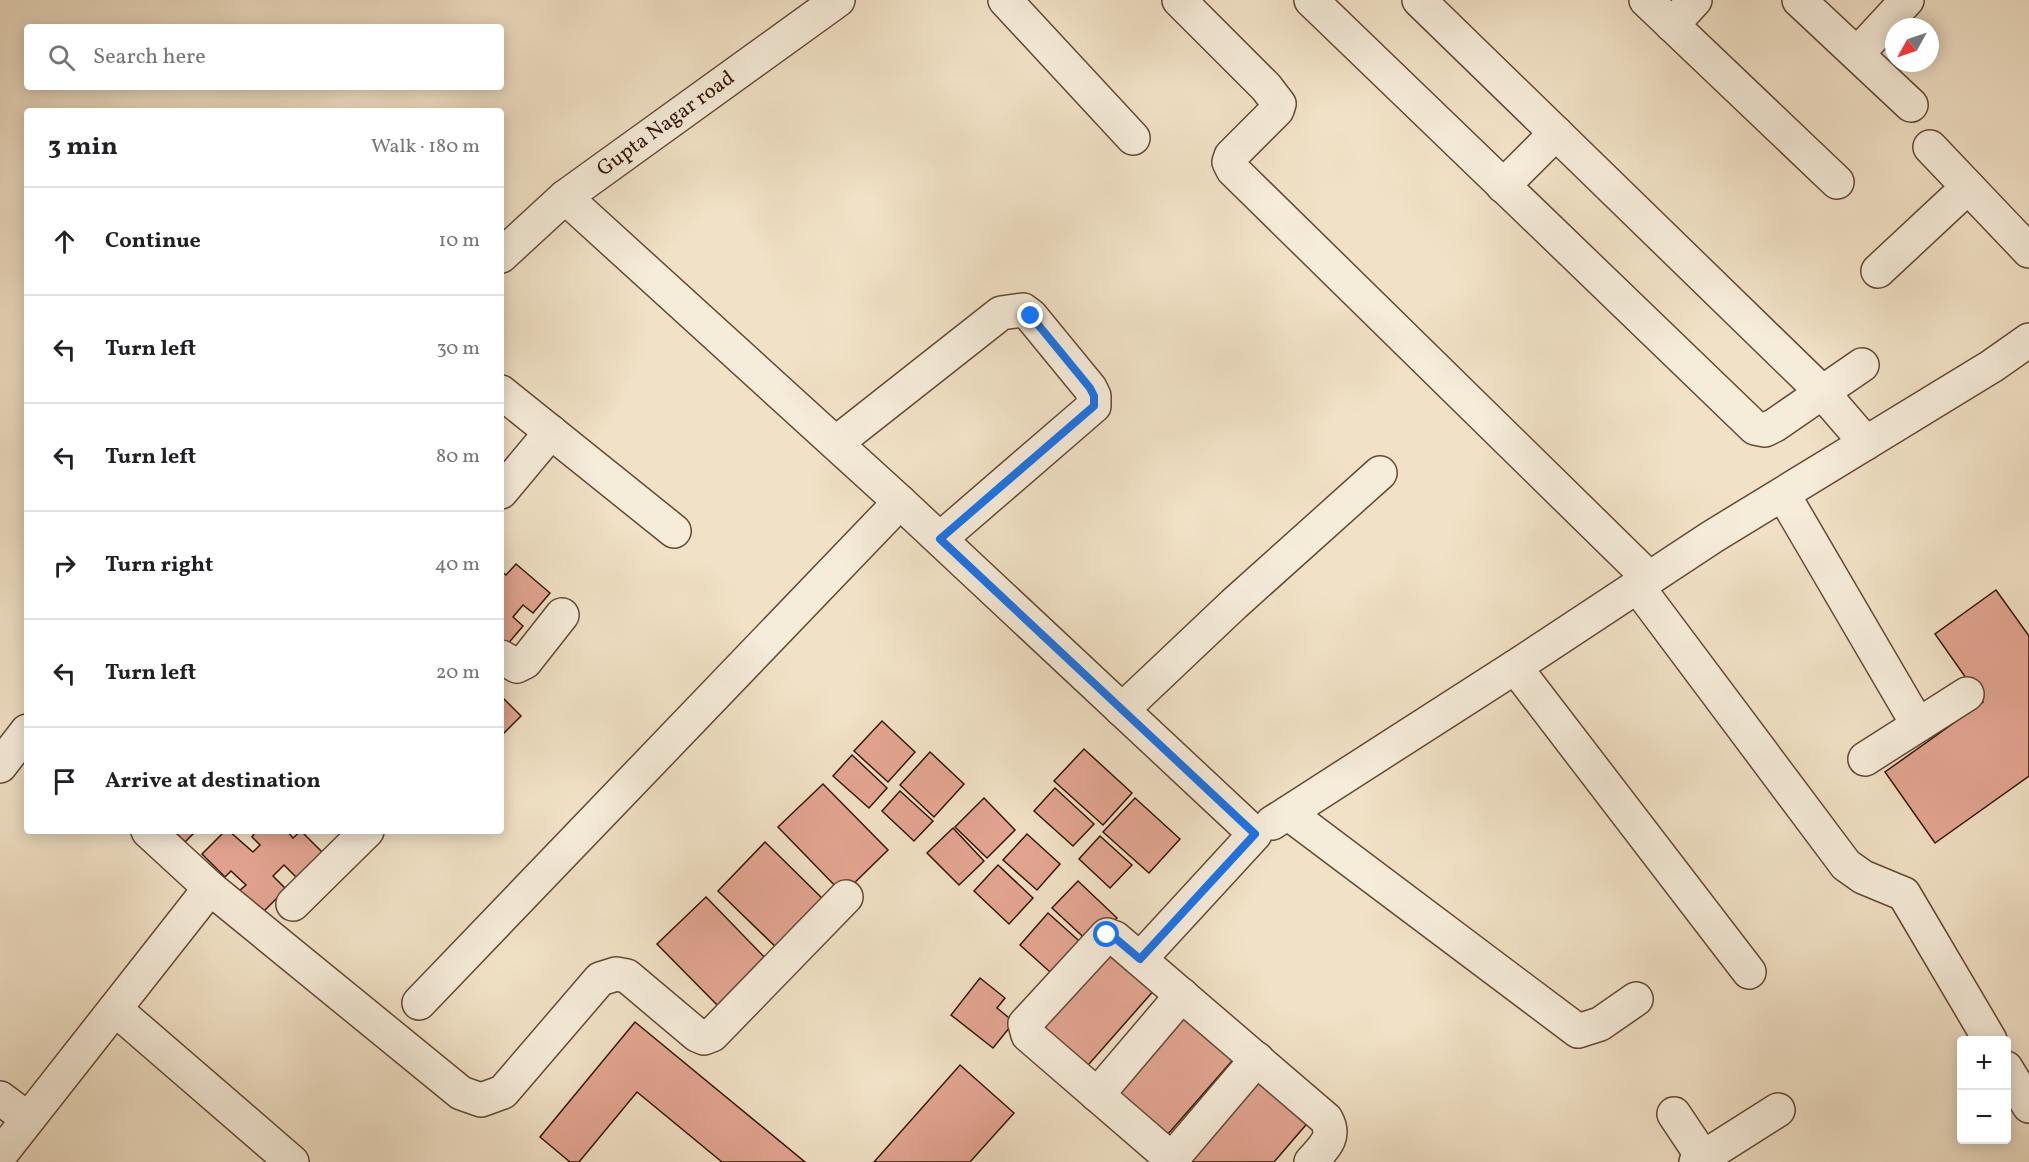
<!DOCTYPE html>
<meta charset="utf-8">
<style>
:root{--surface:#fff;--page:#f6f6f6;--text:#202124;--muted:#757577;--line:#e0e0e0}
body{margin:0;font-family:Vollkorn,serif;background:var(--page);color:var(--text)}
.controls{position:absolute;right:18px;bottom:18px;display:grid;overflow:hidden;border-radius:6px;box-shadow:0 3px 15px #0003}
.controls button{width:54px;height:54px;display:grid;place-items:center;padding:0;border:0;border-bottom:2px solid var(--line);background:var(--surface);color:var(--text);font:30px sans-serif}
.compass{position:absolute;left:1885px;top:18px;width:54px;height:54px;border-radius:50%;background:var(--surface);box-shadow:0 3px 15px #0003;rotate:230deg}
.stop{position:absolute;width:18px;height:18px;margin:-14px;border:4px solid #1a73e8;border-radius:50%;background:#fff}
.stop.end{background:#1a73e8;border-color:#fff;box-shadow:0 2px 6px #0008}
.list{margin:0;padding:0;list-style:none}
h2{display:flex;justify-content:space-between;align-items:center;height:78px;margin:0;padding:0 24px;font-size:26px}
h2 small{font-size:20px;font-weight:400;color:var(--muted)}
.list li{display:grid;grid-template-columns:39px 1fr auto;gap:18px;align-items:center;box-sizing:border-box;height:108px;padding:0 24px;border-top:2px solid var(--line)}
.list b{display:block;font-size:22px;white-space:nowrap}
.list em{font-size:20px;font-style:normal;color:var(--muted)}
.icon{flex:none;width:33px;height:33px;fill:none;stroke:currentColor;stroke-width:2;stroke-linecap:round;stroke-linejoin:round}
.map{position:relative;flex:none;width:2029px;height:1162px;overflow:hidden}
.search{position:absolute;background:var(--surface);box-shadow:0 3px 15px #0003;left:24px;top:24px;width:480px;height:66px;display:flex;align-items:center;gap:15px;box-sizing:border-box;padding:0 21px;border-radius:6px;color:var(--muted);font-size:22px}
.panel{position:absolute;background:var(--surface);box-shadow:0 3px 15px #0003;left:24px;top:108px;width:480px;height:726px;border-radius:6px}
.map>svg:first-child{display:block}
.building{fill:#e3a592;stroke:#361603;stroke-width:1.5}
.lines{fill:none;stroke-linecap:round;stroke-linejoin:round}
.minor-casing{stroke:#654934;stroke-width:36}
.tertiary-casing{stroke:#654934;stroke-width:36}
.minor{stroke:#f6ecda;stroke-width:33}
.tertiary{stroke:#f6ecda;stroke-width:33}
.route{stroke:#1a73e8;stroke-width:8}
.labels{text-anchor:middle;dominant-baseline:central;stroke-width:4.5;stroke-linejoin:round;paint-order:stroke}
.street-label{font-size:21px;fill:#361603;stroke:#f6ecda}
</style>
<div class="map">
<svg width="2029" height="1162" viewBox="0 0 2029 1162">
<rect width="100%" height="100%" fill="#f1e1c6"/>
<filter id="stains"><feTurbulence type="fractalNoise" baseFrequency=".00333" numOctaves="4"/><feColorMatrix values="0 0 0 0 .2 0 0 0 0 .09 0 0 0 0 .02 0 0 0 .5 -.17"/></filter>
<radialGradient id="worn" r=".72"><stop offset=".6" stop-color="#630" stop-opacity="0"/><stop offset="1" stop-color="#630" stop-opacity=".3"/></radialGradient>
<!-- building -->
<g class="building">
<path d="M516 564 550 593 533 613 523 605 513 617 523 626 506 646 501 641V571L506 575Z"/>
<path d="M1996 590 2029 636V776L1935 843 1885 772 1983 702 1935 634Z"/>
<path d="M501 696 521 716 501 736Z"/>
<path d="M882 721 915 752 888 782 854 751Z"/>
<path d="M1084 749 1132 793 1103 825 1054 781Z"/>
<path d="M930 752 964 784 934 817 900 785Z"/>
<path d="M852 755 887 788 869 808 833 776Z"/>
<path d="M823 784 888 850 843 894 778 827Z"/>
<path d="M1055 788 1094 824 1073 846 1034 811Z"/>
<path d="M900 791 933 821 914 841 882 811Z"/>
<path d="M984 798 1015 830 987 858 955 827Z"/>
<path d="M1135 798 1180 839 1149 873 1103 832Z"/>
<path d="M953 828 984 861 959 885 927 853Z"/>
<path d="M174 831H196L185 842Z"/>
<path d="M225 831H229L253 852 260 845 252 837 254 834 250 831H287L293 838 301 831 323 853 297 878 284 865 273 876 286 889 261 914 239 891 246 885 231 871 225 877 202 854Z"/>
<path d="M1027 834 1060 864 1037 890 1003 860Z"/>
<path d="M1100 836 1132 865 1110 888 1079 859Z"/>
<path d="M765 842 830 906 783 954 718 891Z"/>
<path d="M998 865 1033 898 1009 924 974 891Z"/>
<path d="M1078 881 1117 918 1092 945 1052 908Z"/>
<path d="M706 897 772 965 724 1012 657 944Z"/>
<path d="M1048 913 1087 948 1059 980 1020 945Z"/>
<path d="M1104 942 1156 988 1082 1072 1029 1025Z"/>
<path d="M980 978 1005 998 997 1008 1014 1022 993 1048 951 1015Z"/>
<path d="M1182 1005 1238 1054 1161 1142 1105 1093Z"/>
<path d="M635 1022 805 1162H722L637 1092 579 1162H570L540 1137Z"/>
<path d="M960 1065 1014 1113 970 1162H874Z"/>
<path d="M1256 1071 1311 1119 1274 1162H1190Z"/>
</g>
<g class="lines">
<defs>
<g id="minor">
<path d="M1005 0 1133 138"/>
<path d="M1179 0 1266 87 1279 104 1277 110 1231 156 1229 162 1233 170 1649 578"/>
<path d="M1311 0 1755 428 1765 430 1775 425 1862 365"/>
<path d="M1419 0 1822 392 1866 443"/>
<path d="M1646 0 1837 182"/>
<path d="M1799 0 1911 105"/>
<path d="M1672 25 1695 0"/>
<path d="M1857 54 1907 0"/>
<path d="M1930 147 2029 251"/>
<path d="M1503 186 1556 133"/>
<path d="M565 197 900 502 1255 834 1140 959"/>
<path d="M1878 271 1968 187"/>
<path d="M501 392 674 531"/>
<path d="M836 443 1001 313 1023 310 1031 316 1090 388 1094 396V406L940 539"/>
<path d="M501 492 551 432"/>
<path d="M1783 494 1918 725"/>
<path d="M1637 586 1846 865 1863 877 1904 894 1990 1040"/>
<path d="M501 657 517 666 525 662 562 615"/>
<path d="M1122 710 1234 604 1380 473"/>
<path d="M1865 759 1967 694"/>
<path d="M1288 813 1578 1031 1600 1024 1636 999"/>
<path d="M1272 823 1515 667"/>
<path d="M148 831 210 888 461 1093 481 1100 503 1092 600 979 616 974 627 976 697 1035 704 1038 712 1035 846 897"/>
<path d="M293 904 367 831"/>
<path d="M1749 972 1515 667 1712 537 1992 366 2029 340"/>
<path d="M419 1003 900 502"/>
<path d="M115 1009 292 1162"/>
<path d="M2006 1068 2029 1106"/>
<path d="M1097 1095 1182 995"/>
<path d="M0 1098 28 1119"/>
<path d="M1674 1114 1706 1162"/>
<path d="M0 1155 210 888"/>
<path d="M1172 1159 1257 1059"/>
<path d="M1175 1162 1028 1035 1025 1024 1107 935 1115 938 1326 1119C1337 1138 1323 1148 1311 1162"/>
<path d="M1696 1162 1778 1110"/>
</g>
<g id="tertiary">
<path d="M501 256 565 197 838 0"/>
<path d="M0 766 27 731"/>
</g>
</defs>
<!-- minor casing -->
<use href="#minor" class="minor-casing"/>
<!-- tertiary casing -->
<use href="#tertiary" class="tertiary-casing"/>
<!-- minor -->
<use href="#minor" class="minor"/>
<!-- tertiary -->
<use href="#tertiary" class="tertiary"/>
</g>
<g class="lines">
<!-- route -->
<path class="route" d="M1031 316 1090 388 1094 396V406L940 539 1255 834 1140 959 1115 938 1107 935"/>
</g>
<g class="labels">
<!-- street labels -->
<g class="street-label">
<text transform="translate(666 124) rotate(-36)">Gupta Nagar road</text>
</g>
</g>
<rect width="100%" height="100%" filter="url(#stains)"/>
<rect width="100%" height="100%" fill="url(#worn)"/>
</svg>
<div class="controls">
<button>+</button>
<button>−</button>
</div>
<svg class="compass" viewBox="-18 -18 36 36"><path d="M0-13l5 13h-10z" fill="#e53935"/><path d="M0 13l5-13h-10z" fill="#757577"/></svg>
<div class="stop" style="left:1107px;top:935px"></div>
<div class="stop end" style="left:1031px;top:316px"></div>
<div class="search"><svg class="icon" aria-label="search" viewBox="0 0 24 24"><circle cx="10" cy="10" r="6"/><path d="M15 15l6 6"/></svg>Search here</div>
<section class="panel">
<h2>3 min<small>Walk · 180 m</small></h2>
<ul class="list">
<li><svg class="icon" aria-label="ahead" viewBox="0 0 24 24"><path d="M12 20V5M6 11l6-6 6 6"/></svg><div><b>Continue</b></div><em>10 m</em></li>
<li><svg class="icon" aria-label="left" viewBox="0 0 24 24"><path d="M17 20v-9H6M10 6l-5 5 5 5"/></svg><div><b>Turn left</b></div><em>30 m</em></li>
<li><svg class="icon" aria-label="left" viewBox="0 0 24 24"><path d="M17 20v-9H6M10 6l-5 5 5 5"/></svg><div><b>Turn left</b></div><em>80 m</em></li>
<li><svg class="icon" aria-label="right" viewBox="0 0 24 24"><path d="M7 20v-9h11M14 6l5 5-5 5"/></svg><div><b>Turn right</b></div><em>40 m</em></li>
<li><svg class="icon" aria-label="left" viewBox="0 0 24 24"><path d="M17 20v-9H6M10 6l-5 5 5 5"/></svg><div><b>Turn left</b></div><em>20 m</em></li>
<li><svg class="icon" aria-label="arrive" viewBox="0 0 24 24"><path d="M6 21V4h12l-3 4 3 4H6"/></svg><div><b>Arrive at destination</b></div></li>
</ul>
</section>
</div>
